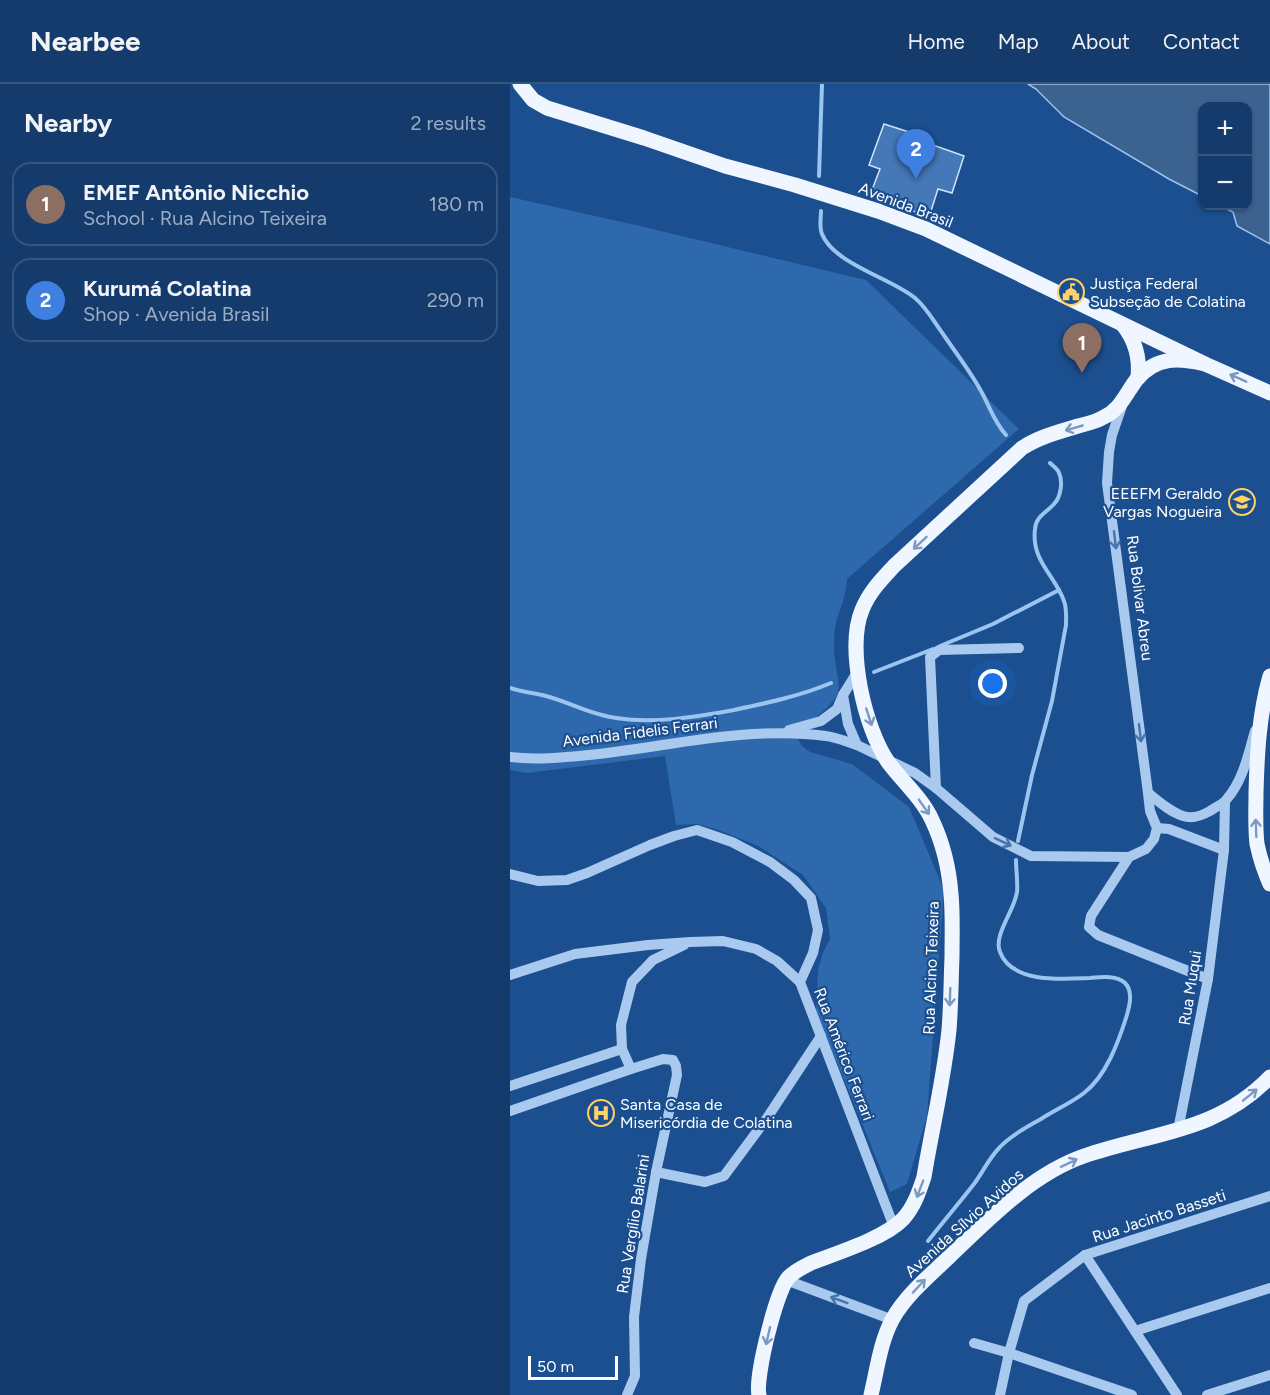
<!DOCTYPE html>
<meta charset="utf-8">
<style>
:root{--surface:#143b6b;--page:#214673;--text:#f1f3f6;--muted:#9dadc1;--line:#33557e;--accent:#d6ab8b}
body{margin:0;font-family:Figtree,sans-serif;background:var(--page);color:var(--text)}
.controls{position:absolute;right:18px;top:18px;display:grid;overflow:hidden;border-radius:12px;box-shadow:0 2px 4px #0004}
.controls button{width:54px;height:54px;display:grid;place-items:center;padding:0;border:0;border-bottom:2px solid var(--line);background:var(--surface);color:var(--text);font:30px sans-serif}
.scale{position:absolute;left:18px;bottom:15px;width:90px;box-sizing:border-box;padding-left:6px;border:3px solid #fff;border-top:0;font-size:16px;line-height:21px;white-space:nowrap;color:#fff;-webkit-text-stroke:4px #1b4f8f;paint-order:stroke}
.you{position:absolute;left:483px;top:600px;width:21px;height:21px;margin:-15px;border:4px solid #fff;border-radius:50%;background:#1a73e8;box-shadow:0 0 0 9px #1a73e833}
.badge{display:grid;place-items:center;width:39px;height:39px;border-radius:50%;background:var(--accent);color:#fff;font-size:20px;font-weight:700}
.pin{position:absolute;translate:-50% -50px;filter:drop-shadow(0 2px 3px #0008)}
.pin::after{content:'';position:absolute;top:32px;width:21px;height:18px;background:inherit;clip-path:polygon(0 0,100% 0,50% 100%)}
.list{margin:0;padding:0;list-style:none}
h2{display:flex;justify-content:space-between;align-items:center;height:78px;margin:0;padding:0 24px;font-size:26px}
h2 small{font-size:20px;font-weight:400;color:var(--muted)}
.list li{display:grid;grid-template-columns:39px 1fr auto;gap:18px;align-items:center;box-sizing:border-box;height:84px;margin:0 12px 12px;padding:0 12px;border:2px solid var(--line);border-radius:18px}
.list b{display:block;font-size:22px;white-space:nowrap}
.list p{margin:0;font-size:20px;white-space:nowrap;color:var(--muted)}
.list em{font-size:20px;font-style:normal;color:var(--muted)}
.map{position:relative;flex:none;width:760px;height:1311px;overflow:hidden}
header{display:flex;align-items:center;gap:36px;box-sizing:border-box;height:84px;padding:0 30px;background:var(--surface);border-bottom:2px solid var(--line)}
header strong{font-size:28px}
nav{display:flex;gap:33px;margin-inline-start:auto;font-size:21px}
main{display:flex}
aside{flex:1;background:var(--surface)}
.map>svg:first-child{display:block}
.green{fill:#2e69ad}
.water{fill:#3c6290;stroke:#9cc4f0;stroke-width:1.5}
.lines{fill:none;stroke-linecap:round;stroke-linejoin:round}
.stream{stroke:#9cc4f0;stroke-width:4}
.building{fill:#4478b7;stroke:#cfe3fa;stroke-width:1.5}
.minor{stroke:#a9c9ee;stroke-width:10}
.major{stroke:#f0f6ff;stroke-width:15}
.oneway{stroke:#7b9ac1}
.oneway2{stroke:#4674ac}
.labels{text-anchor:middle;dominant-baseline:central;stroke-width:4.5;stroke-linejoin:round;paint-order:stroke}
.street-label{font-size:16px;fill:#fff;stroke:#1b4f8f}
.poi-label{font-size:16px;fill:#fff;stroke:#1b4f8f;text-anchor:start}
</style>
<header>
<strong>Nearbee</strong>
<nav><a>Home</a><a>Map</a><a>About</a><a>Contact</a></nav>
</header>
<main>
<aside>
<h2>Nearby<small>2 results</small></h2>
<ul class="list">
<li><span class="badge" style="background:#8d6e63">1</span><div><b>EMEF Antônio Nicchio</b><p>School · Rua Alcino Teixeira</p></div><em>180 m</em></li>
<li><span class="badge" style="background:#3f7fe0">2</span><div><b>Kurumá Colatina</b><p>Shop · Avenida Brasil</p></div><em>290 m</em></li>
</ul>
</aside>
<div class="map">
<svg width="760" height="1311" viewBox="0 0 760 1311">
<rect width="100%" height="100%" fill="#1b4f8f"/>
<!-- green -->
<path class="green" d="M0 113 130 142 356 196 509 345 337 495C337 512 328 527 325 544 324 550 324 557 324 563 323 577 333 602 326 613 315 629 297 638 287 653L292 662 300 668 342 680 399 723 434 806 417 1032 397 1100 380 1108 306 927 308 885 313 869 320 855 316 824 293 791 248 762 209 746 187 740 166 741 155 672 17 689 0 686Z"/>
<!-- water -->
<path class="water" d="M518 0H760V160L727 142 723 128 710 122H738V22H692V112L659 95 554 33 526 5Z"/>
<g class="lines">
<!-- stream -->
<g class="stream">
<path d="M309 92 312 0"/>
<path d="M311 127C311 134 309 143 312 150 324 180 381 194 405 214 417 224 424 238 433 250 446 269 460 287 471 307 480 323 483 336 496 351"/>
<path d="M430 562 483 540 549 506"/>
<path d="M364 588 423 565"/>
<path d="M0 604C12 608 24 609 36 612 59 618 81 631 106 634 145 640 185 633 224 626 257 619 290 612 321 599"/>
<path d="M508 757 522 691 542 617 556 541C556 533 557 525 554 517 545 491 521 477 525 445 526 432 536 429 544 420 551 413 553 397 549 389 548 385 543 382 540 379"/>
<path d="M418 1157C433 1138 449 1119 464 1100 473 1088 479 1074 490 1063 500 1052 518 1042 531 1035 545 1026 561 1019 574 1009 596 992 608 959 616 934 619 924 624 908 615 899 607 891 591 893 580 894 553 895 502 900 490 868 483 851 504 828 507 808 508 798 506 787 506 776"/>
</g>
</g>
<!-- building -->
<path class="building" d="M374 40 421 55 420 60 454 72 442 109 428 105 419 133 360 111 370 85 359 81Z"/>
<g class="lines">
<!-- minor -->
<g class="minor">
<path d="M613 319 602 351 599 368 597 399 638 709 640 727 647 744 644 755 636 765 619 773 581 832 579 843 588 851 698 895"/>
<path d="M348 587 333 611 338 640 347 661 405 689 426 704 483 753 521 772 619 773"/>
<path d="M279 646 311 637 327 625 333 611"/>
<path d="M0 673C23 676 45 674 69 672 151 665 233 641 316 652 326 653 337 658 347 661"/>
<path d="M426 704 420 573 429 566 509 564"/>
<path d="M638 709C648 717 660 728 673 732 682 735 693 731 700 727 705 723 712 721 716 716 733 697 738 671 745 647"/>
<path d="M647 744 659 745 714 766"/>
<path d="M0 790 28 797 57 796 77 789 140 761 164 752 187 746 222 758 260 778 284 796 301 814 308 846 303 869 290 898 384 1143"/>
<path d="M0 891 65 870 138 861 180 858 213 857 246 865 267 877 290 898"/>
<path d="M121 985 112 965 111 941 122 898 143 876 174 861"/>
<path d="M0 1002 112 965"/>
<path d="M0 1027 121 985 153 975 163 976 166 982 167 991 146 1088 131 1175 124 1233 125 1292 117 1311"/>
<path d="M668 1046 698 895 714 766 715 718"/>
<path d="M146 1088 195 1098 214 1092 257 1034 311 952"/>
<path d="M575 1171 667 1311"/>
<path d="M276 1196 383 1236"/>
<path d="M625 1247 760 1204"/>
<path d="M464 1259 499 1269 622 1311"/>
<path d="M490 1311 499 1269 514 1217 575 1171 760 1112"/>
<path d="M697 1311 760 1291"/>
</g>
<!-- major -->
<g class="major">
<path d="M10 0 23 16 37 24 134 54 215 82 285 101 368 127 416 145 695 280 760 309"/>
<path d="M613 241C626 257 630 274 628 294"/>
<path d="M760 592C749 630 747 670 746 709 746 726 745 743 747 760 750 774 754 787 760 800"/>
<path d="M249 1311C245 1293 266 1208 278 1194 284 1187 293 1183 301 1179 327 1169 375 1154 393 1135 404 1123 409 1108 414 1093 422 1044 434 995 439 946 441 922 441 897 442 873 442 852 443 831 441 810 439 785 433 759 422 736 412 714 392 697 378 678 355 645 336 564 352 526 359 508 372 495 384 482L512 364C529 353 548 348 568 342 576 340 586 338 594 333 611 325 616 309 627 295 647 272 669 274 695 280"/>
<path d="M361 1311C367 1286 370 1259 382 1236 395 1212 420 1191 440 1172 479 1135 522 1090 574 1072 643 1048 706 1049 760 993"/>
</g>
</g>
<!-- one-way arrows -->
<defs><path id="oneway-shaft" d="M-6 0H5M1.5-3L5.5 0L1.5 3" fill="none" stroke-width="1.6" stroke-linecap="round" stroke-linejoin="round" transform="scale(1.5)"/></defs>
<g class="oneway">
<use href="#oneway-shaft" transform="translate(728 294) rotate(-156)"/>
<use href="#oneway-shaft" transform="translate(564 344) rotate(164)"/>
<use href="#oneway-shaft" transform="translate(410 459) rotate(137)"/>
<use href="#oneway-shaft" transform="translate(359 633) rotate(72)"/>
<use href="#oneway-shaft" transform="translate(414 723) rotate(55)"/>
<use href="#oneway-shaft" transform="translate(746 744) rotate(-92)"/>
<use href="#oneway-shaft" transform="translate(440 913) rotate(92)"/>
<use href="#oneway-shaft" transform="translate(740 1011) rotate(-39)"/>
<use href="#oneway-shaft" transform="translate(559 1079) rotate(-25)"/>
<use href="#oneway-shaft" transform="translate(410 1105) rotate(111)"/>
<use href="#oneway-shaft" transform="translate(409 1202) rotate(-47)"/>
<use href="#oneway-shaft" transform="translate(258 1252) rotate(103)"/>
</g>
<g class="oneway2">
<use href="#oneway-shaft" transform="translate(605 456) rotate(83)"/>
<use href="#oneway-shaft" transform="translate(630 649) rotate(83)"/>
<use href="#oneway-shaft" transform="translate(493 758) rotate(25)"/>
<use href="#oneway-shaft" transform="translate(329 1216) rotate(-160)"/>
</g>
<!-- icons -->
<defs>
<symbol id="civic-ring" viewBox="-11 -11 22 22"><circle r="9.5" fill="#1b4f8f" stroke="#ffd166" stroke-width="1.5"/><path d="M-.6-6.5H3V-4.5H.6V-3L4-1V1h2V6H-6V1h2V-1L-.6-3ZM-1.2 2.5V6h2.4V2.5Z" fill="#ffd166"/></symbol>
<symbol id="school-ring" viewBox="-11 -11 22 22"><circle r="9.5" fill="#1b4f8f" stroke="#ffd166" stroke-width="1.5"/><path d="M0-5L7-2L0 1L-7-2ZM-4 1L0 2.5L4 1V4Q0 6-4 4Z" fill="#ffd166"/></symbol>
<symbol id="hospital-ring" viewBox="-11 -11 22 22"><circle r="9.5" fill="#1b4f8f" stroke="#ffd166" stroke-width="1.5"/><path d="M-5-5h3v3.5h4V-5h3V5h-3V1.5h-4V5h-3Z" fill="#ffd166"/></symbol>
</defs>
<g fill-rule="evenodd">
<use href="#civic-ring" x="546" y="193" width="30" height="30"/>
<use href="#school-ring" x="717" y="403" width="30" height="30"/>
<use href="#hospital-ring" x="76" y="1014" width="30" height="30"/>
</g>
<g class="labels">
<!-- street labels -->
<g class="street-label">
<text transform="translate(396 121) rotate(21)">Avenida Brasil</text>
<text transform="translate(630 514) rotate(83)">Rua Bolivar Abreu</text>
<text transform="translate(130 648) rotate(-7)">Avenida Fidelis Ferrari</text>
<text transform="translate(421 884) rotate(-88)">Rua Alcino Teixeira</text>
<text transform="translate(680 904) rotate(-81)">Rua Muqui</text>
<text transform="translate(334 970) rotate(69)">Rua Américo Ferrari</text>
<text transform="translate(649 1132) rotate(-18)">Rua Jacinto Basseti</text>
<text transform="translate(454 1139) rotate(-42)">Avenida Sílvio Avidos</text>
<text transform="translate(123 1140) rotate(-81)">Rua Vergílio Balarini</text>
</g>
<!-- poi labels -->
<g class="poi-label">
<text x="580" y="199">Justiça Federal<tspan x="580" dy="18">Subseção de Colatina</tspan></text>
<text x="712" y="409" text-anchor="end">EEEFM Geraldo<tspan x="712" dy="18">Vargas Nogueira</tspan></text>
<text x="110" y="1020">Santa Casa de<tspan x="110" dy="18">Misericórdia de Colatina</tspan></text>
</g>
</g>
</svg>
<div class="controls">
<button>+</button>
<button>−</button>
</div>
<div class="scale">50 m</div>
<div class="you"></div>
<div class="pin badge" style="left:572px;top:289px;background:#8d6e63">1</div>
<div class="pin badge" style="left:406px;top:95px;background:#3f7fe0">2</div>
</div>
</main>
